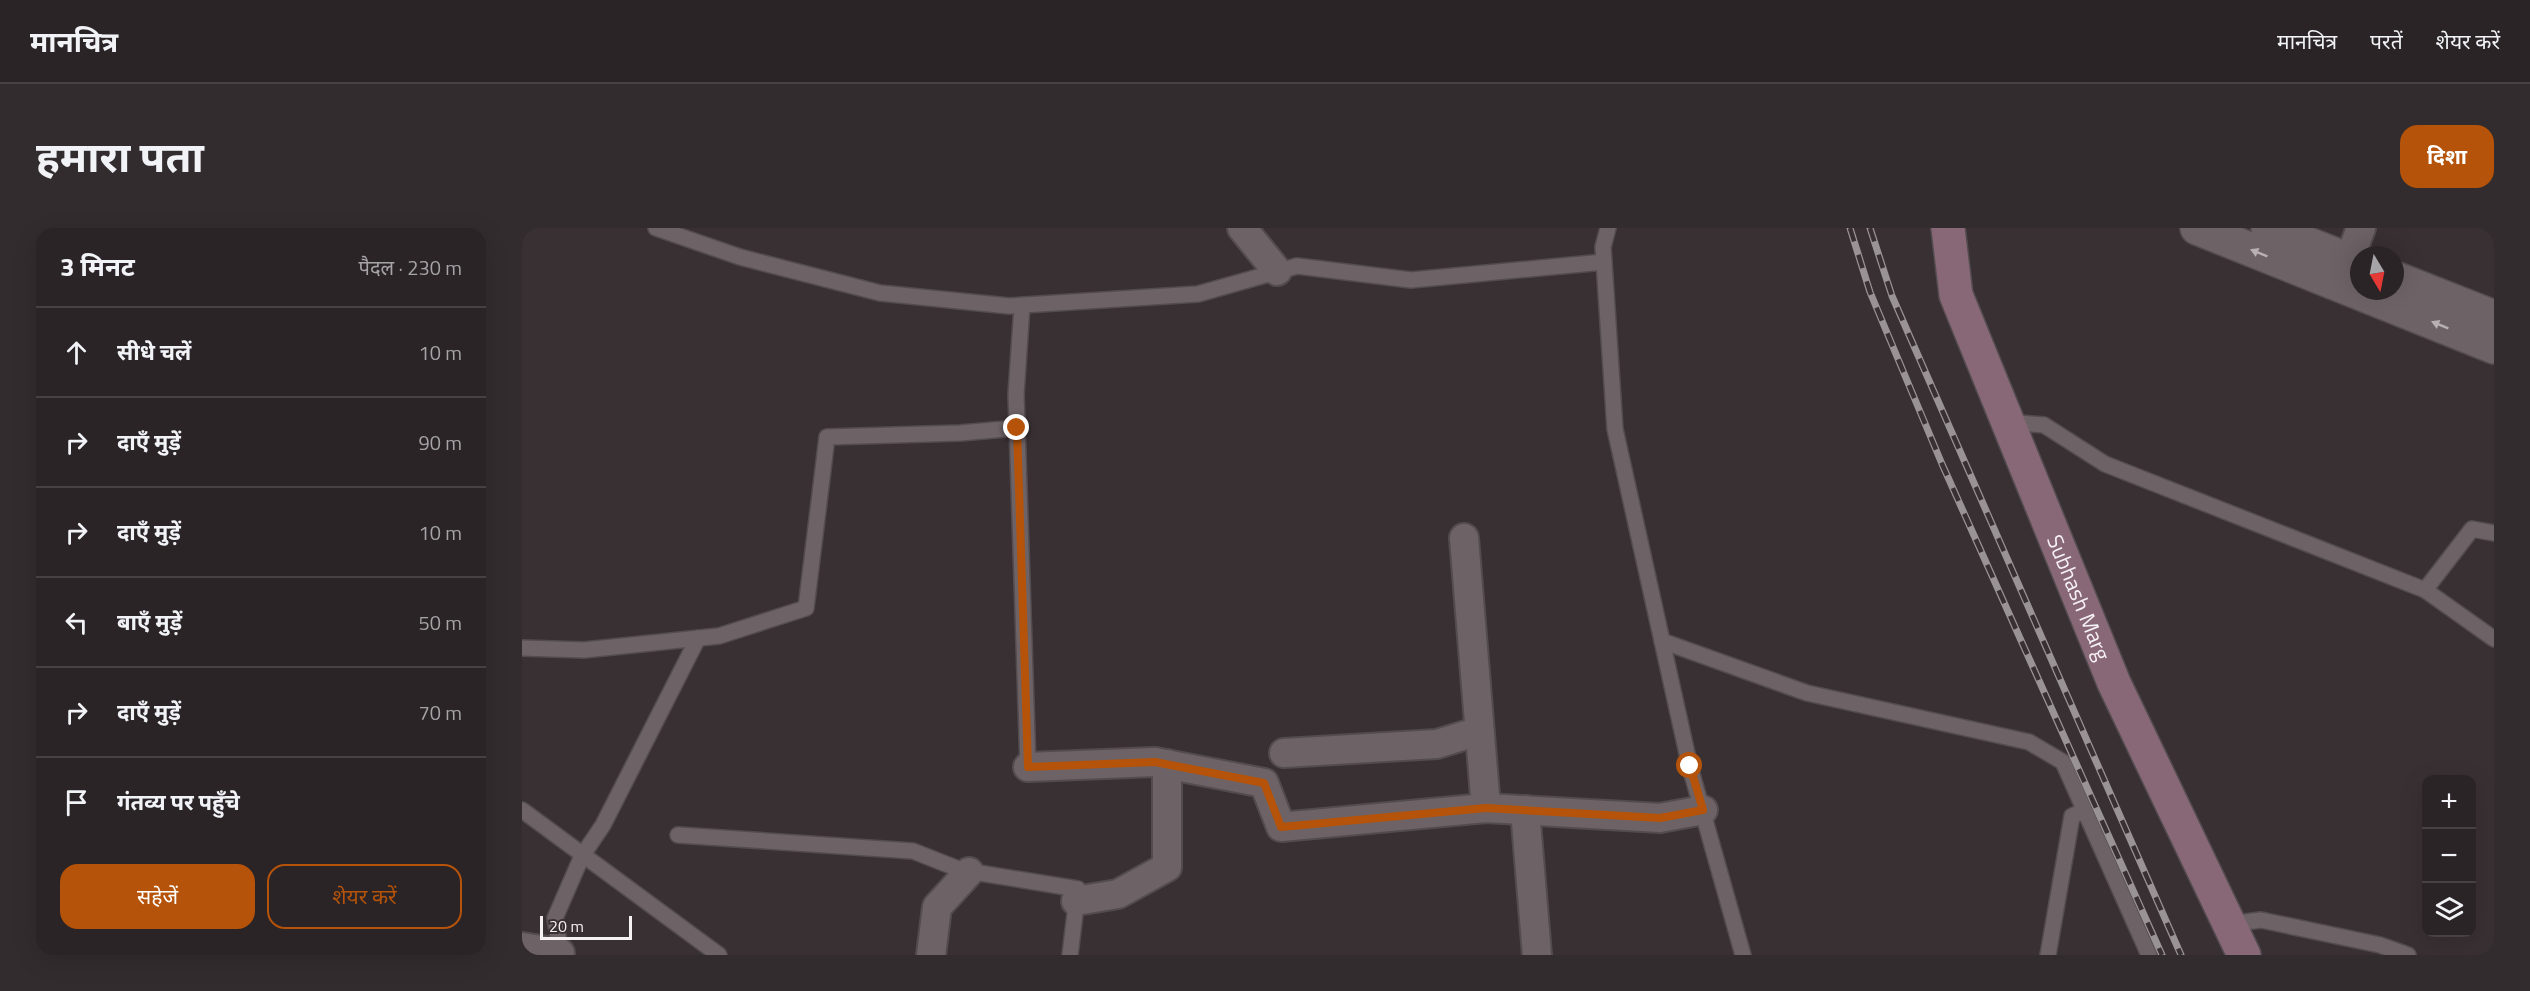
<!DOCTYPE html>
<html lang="hi">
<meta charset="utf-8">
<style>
:root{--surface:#2b2427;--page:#332c2f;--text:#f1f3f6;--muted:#a6a4a7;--line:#474144;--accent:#b45309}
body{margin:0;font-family:"Titillium Web","Noto Sans Devanagari",sans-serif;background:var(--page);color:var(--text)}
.controls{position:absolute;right:18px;bottom:18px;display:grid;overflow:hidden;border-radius:12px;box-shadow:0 6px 24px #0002}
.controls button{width:54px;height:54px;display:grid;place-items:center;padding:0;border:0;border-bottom:2px solid var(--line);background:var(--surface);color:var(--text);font:30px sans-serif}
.compass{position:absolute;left:1828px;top:18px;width:54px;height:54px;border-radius:50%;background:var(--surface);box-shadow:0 6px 24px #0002;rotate:170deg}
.scale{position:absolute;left:18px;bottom:15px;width:92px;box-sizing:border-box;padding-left:6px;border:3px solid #f5f0f2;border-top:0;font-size:16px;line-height:21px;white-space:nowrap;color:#f5f0f2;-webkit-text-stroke:4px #393034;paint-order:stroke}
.stop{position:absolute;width:18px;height:18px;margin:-14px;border:4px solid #b45309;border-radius:50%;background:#fff}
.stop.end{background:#b45309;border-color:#fff;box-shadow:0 2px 6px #0008}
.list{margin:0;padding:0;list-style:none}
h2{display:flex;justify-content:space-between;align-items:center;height:78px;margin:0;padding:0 24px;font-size:26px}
h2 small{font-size:20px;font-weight:400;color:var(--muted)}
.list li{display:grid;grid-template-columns:39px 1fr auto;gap:18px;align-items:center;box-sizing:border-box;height:90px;padding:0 24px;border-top:2px solid var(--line)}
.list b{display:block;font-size:22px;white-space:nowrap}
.list em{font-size:20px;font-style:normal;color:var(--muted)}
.actions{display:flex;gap:12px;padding:18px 24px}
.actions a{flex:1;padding:14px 0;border:2px solid var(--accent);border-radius:18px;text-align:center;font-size:21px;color:var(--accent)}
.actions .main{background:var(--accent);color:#fff}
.icon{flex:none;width:33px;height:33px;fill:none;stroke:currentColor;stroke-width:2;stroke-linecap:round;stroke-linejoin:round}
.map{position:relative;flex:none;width:1972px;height:727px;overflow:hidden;border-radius:18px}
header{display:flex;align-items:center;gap:36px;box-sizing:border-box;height:84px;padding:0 30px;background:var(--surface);border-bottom:2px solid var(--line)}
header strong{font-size:28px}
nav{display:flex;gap:33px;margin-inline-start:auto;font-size:21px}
.intro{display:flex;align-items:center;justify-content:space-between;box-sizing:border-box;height:144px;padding:0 36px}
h1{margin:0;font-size:42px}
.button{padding:15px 27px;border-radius:18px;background:var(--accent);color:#fff;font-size:21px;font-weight:700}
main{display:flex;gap:36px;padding:0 36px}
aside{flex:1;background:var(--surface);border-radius:18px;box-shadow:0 6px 24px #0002}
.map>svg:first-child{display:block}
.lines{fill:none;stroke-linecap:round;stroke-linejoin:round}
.service-casing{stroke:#534c4f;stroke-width:18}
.minor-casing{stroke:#534c4f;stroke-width:32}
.tertiary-casing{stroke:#534c4f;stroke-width:36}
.secondary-casing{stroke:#534c4f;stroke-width:36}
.service{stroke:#6d6367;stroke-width:15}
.minor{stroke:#6d6367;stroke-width:28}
.tertiary{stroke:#6d6367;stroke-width:33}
.secondary{stroke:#886877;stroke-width:33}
.rail-casing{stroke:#9a9396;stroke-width:7}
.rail{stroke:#393034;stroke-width:4.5;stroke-dasharray:14;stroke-linecap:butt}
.oneway{fill:#b8b1b3}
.route{stroke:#b45309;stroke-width:8}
.labels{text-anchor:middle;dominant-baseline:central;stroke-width:4.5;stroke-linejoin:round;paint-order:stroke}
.street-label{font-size:22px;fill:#f5f0f2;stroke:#393034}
</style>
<header>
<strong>मानचित्र</strong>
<nav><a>मानचित्र</a><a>परतें</a><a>शेयर करें</a></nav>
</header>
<div class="intro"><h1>हमारा पता</h1><a class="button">दिशा</a></div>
<main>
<aside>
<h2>3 मिनट<small>पैदल · 230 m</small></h2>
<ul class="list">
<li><svg class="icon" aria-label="ahead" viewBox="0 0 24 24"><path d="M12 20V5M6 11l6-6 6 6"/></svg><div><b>सीधे चलें</b></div><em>10 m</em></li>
<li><svg class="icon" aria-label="right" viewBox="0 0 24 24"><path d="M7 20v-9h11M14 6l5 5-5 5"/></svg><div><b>दाएँ मुड़ें</b></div><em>90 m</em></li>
<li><svg class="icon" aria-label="right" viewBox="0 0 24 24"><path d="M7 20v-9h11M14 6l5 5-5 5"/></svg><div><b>दाएँ मुड़ें</b></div><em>10 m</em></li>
<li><svg class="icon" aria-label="left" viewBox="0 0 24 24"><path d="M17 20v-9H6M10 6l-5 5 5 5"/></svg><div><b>बाएँ मुड़ें</b></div><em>50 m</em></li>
<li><svg class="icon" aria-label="right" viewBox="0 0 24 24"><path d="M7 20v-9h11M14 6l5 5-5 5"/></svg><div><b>दाएँ मुड़ें</b></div><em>70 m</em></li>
<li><svg class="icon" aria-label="arrive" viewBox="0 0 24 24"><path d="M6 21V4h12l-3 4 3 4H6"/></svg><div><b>गंतव्य पर पहुँचे</b></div></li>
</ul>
<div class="actions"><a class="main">सहेजें</a><a>शेयर करें</a></div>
</aside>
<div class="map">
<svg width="1972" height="727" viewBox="0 0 1972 727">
<rect width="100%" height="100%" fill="#393034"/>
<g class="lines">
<defs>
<g id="service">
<path d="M134 0 218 29 358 65 487 78 676 66 775 38 889 52 1082 34"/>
<path d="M1086 0 1081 19 1093 201 1168 539 1221 727"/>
<path d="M500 78 494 166 506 539"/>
<path d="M1486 194 1522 197 1583 236 1903 362 1972 411"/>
<path d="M1903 362 1950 301 1972 305"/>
<path d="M1140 413 1285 465 1507 514 1541 534 1627 727"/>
<path d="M0 420 62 422 197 408 284 380 305 209 438 205 495 200"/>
<path d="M0 582 197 727"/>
<path d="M156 607 391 623 439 642 556 661 548 727"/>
<path d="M1707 696 1739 692 1858 717 1886 727"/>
<path d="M39 727 33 690 60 628 81 597 176 410"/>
<path d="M1526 727 1550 588 1562 583"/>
</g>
<g id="minor">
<path d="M720 0 755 43"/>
<path d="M1827 32 1839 0"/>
<path d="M942 310 964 580"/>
<path d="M762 525 915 516 957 503"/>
<path d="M506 539 633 534 742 555 759 599 964 580 1138 590 1181 582"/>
<path d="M1003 582 1015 727"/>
<path d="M554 673 596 666 645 639V536"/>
<path d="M0 719 38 725"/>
<path d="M409 727 415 679 447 644"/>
</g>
<g id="tertiary">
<path d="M1675 0 1972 119"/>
<path d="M1746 0 1837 36"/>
<path d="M1873 50 1972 89"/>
</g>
<g id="secondary">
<path id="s1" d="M1426 0 1434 67 1592 455 1722 727"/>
</g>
</defs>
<!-- service casing -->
<use href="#service" class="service-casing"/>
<!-- minor casing -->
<use href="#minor" class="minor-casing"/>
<!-- tertiary casing -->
<use href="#tertiary" class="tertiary-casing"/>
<!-- secondary casing -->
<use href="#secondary" class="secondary-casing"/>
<!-- service -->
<use href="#service" class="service"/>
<!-- minor -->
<use href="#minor" class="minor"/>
<!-- tertiary -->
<use href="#tertiary" class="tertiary"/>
<!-- secondary -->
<use href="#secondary" class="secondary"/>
<defs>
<g id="rail">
<path d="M1328 0 1348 64 1420 236 1640 727"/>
<path d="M1348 0 1370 68 1659 727"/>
</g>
</defs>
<!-- rail casing -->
<use href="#rail" class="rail-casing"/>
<!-- rail -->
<use href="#rail" class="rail"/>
</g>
<!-- one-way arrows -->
<defs><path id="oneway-solid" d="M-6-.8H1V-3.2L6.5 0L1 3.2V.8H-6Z" transform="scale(1.5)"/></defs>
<g class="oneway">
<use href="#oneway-solid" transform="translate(1737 25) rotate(-158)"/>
<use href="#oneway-solid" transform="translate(1918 97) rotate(-158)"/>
</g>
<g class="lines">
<!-- route -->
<path class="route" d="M495 200 506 539 633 534 742 555 759 599 964 580 1138 590 1181 582 1168 538"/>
</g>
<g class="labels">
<!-- street labels -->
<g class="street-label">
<text stroke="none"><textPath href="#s1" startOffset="394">Subhash Marg</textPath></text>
</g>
</g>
</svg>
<div class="controls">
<button>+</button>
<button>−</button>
<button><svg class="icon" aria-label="layers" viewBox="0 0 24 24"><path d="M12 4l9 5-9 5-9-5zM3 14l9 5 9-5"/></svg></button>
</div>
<svg class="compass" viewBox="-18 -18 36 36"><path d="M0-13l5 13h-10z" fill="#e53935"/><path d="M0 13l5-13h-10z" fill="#a6a4a7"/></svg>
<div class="scale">20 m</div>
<div class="stop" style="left:1168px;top:538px"></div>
<div class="stop end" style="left:495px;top:200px"></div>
</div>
</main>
